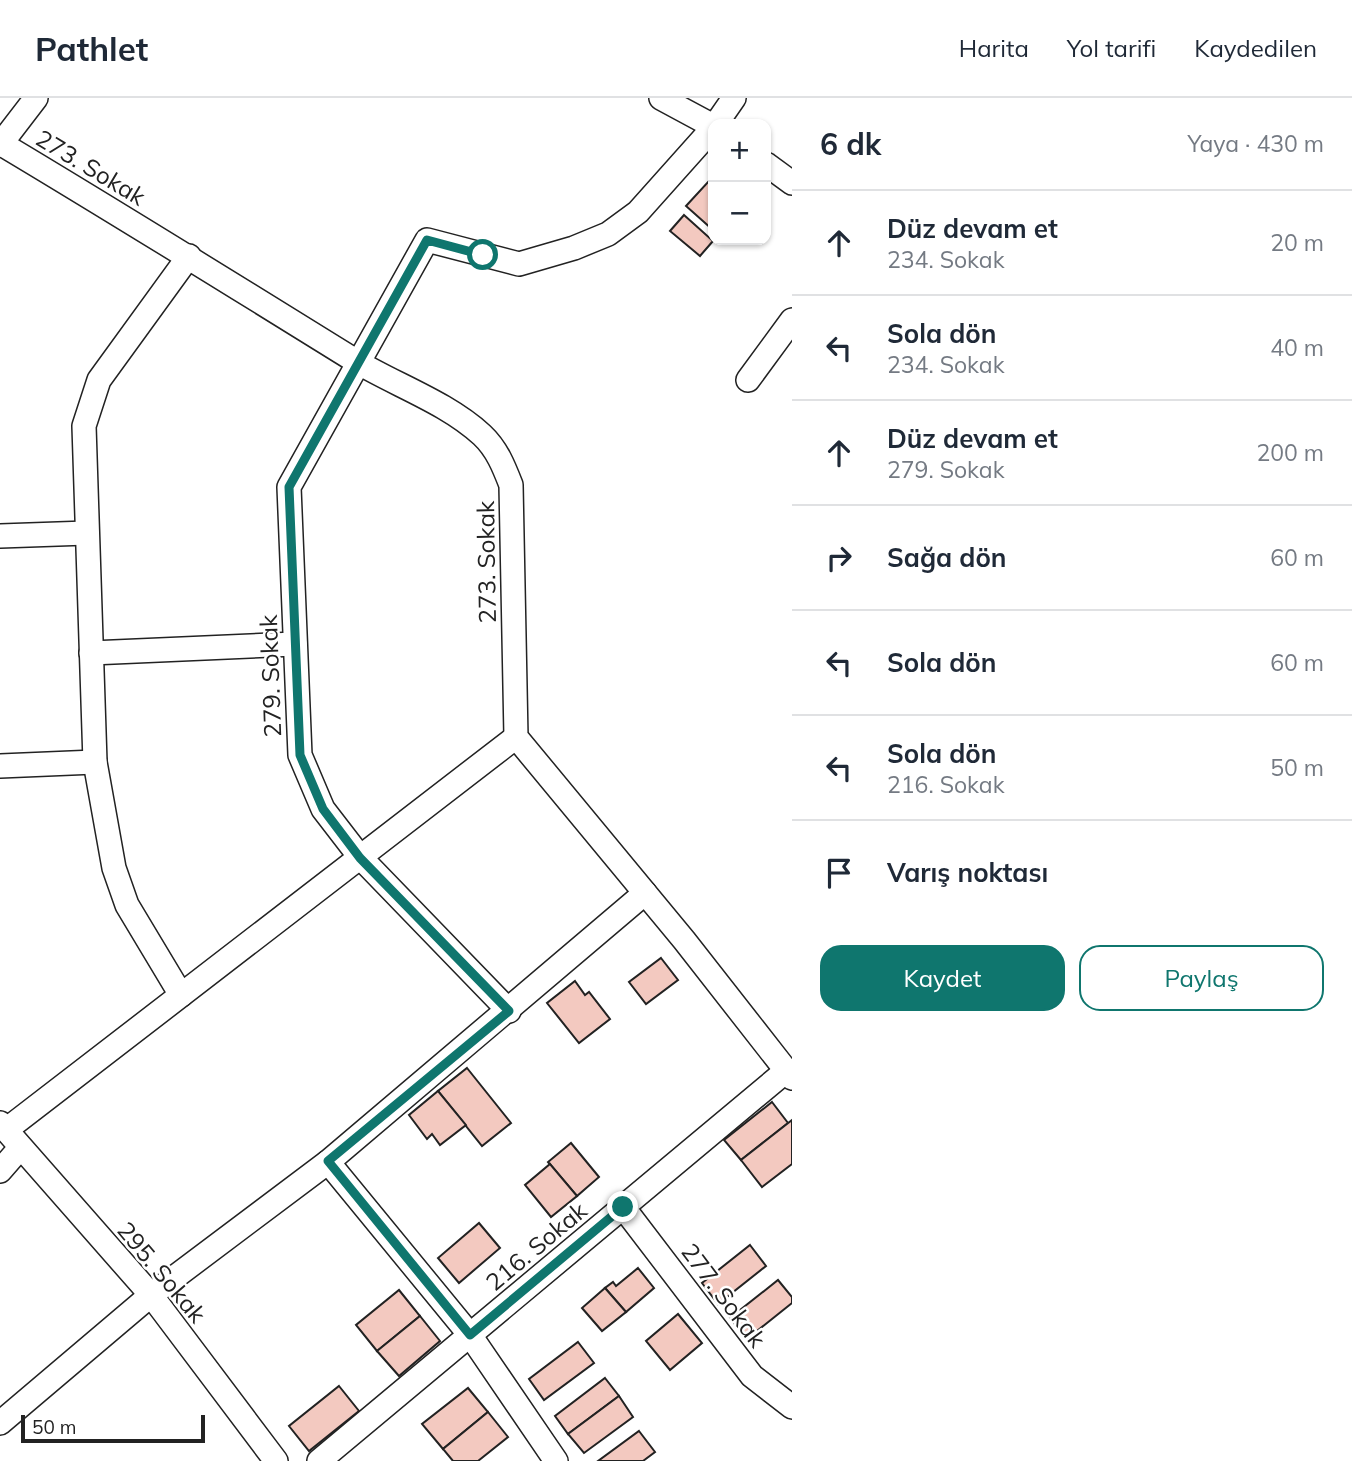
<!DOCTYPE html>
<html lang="tr">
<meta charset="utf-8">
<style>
:root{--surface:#fff;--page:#f2f2f3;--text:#1f2937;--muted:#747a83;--line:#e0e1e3;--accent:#0f766e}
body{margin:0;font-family:Mulish,sans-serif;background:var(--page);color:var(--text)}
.controls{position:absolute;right:21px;top:21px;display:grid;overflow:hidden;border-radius:14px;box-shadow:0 2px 5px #0004}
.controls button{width:63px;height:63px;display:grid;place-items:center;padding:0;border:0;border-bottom:2px solid var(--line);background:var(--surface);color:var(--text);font:35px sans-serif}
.scale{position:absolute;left:21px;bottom:18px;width:184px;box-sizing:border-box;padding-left:7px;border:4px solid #222;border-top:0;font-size:19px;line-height:24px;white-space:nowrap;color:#222;-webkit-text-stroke:5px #fff;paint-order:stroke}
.stop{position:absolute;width:21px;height:21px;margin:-16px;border:5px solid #0f766e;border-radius:50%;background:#fff}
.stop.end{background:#0f766e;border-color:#fff;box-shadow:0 2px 7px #0008}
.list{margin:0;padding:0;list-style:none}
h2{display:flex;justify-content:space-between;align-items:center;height:91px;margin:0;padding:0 28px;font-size:30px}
h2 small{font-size:23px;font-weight:400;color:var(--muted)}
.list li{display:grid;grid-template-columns:46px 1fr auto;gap:21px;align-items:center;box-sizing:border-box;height:105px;padding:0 28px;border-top:2px solid var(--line)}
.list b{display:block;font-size:26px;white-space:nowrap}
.list p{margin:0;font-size:23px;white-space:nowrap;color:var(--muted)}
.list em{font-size:23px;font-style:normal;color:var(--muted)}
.actions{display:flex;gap:14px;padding:21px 28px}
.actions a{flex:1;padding:16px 0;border:2px solid var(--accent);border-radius:21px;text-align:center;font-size:24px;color:var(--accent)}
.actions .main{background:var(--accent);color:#fff}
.icon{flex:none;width:38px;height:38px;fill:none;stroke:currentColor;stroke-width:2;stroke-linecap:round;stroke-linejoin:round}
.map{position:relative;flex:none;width:792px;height:1363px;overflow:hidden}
header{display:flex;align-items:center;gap:42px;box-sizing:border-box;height:98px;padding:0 35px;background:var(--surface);border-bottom:2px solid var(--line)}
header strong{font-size:33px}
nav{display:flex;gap:38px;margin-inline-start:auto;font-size:24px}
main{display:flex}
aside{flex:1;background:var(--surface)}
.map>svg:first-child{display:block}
.building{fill:#f3c9c0;stroke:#222;stroke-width:2}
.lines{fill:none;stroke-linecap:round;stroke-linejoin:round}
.street-casing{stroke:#222;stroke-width:26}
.street{stroke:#fff;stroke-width:23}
.route{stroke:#0f766e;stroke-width:9}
.labels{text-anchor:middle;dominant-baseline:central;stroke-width:5;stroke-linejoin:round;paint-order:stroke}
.street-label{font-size:24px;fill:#222;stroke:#fff}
</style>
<header>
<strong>Pathlet</strong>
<nav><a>Harita</a><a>Yol tarifi</a><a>Kaydedilen</a></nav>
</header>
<main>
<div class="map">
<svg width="792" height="1363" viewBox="0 0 792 1363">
<rect width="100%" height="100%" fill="#fff"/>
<!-- building -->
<g class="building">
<path d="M708 84 713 88V132L686 108Z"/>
<path d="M684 117 713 143 700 158 670 133Z"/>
<path d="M661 860 678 882 646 906 629 884Z"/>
<path d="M575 883 585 897 589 894 610 921 579 945 547 905Z"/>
<path d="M467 970 511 1025 482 1048 438 993Z"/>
<path d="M438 993 466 1027 440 1047 432 1036 427 1041 409 1017Z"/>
<path d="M772 1004 788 1025 741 1062 724 1042Z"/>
<path d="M792 1022V1066L762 1089 741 1062Z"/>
<path d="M571 1045 599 1079 577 1098 548 1064Z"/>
<path d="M550 1066 577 1098 551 1119 525 1087Z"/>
<path d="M479 1125 500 1150 459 1185 438 1160Z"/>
<path d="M750 1147 766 1168 718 1206 702 1185Z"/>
<path d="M638 1170 654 1190 626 1214 605 1190 613 1184 616 1188Z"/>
<path d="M778 1182 792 1199V1205L747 1241 730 1220Z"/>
<path d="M605 1190 626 1214 602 1233 582 1210Z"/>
<path d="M399 1192 420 1218 377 1253 356 1227Z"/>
<path d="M678 1216 702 1245 670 1272 646 1243Z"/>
<path d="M420 1218 440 1243 399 1278 377 1253Z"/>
<path d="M578 1244 594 1265 544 1302 529 1281Z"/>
<path d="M605 1280 619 1298 568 1336 555 1318Z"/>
<path d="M339 1288 359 1313 309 1353 289 1328Z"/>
<path d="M468 1290 488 1314 443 1351 422 1326Z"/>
<path d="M619 1298 633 1319 584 1355 568 1336Z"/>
<path d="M488 1314 508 1339 478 1363H453L443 1351Z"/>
<path d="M639 1333 655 1354 643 1363H598Z"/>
</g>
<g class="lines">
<defs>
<g id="street">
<path d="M661 0 713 28"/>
<path d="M716 26 734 0"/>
<path d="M0 45C119 116 236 189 354 262 395 287 446 304 482 337 497 351 504 369 511 387L516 639 684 842 792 980"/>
<path d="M0 47 36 0"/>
<path d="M766 66 792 85"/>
<path d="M748 282 792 222"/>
<path d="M0 438 87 435"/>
<path d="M91 555 295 546"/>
<path d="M0 668 95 664"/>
<path d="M181 897 127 807 114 770 95 664 84 328 99 282 189 158"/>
<path d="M509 913 360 759 323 711 300 657 289 389 427 142 519 166 574 150 608 136 638 114 713 30"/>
<path d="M0 1025 151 1197 276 1363"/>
<path d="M6 1032 516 639"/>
<path d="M0 1073 20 1050"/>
<path d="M623 1109 752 1278 792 1309"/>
<path d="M0 1325 151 1197 328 1064"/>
<path d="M319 1363 786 973"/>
<path d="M556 1363 470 1237 328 1064 645 795"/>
</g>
</defs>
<!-- street casing -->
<use href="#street" class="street-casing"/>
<!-- street -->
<use href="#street" class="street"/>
</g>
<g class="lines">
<!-- route -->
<path class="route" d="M483 157 427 142 289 389 300 657 323 711 360 760 509 913 328 1063 470 1237 623 1109"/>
</g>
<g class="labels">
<!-- street labels -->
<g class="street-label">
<text transform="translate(91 69) rotate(31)">273. Sokak</text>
<text transform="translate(486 464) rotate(-91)">273. Sokak</text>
<text transform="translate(270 578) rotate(-92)">279. Sokak</text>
<text transform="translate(536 1148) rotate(-40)">216. Sokak</text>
<text transform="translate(162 1174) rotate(50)">295. Sokak</text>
<text transform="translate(724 1197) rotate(53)">277. Sokak</text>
</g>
</g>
</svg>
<div class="controls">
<button>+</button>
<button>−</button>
</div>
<div class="scale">50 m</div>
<div class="stop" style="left:483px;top:157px"></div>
<div class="stop end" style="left:623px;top:1109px"></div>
</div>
<aside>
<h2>6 dk<small>Yaya · 430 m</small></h2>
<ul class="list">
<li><svg class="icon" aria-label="ahead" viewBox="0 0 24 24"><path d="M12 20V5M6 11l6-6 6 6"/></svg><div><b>Düz devam et</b><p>234. Sokak</p></div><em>20 m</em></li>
<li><svg class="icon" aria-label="left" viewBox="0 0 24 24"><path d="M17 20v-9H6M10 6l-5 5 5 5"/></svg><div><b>Sola dön</b><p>234. Sokak</p></div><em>40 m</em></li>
<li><svg class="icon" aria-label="ahead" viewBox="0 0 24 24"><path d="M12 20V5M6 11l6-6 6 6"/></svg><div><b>Düz devam et</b><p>279. Sokak</p></div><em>200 m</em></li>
<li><svg class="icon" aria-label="right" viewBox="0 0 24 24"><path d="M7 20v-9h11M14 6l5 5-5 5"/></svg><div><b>Sağa dön</b></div><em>60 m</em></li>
<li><svg class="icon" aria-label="left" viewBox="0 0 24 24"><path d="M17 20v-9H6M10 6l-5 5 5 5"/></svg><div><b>Sola dön</b></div><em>60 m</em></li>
<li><svg class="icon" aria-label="left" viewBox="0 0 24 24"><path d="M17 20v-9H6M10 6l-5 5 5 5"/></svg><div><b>Sola dön</b><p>216. Sokak</p></div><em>50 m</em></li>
<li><svg class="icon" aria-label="arrive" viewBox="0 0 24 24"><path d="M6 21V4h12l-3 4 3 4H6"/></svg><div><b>Varış noktası</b></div></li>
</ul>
<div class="actions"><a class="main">Kaydet</a><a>Paylaş</a></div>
</aside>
</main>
